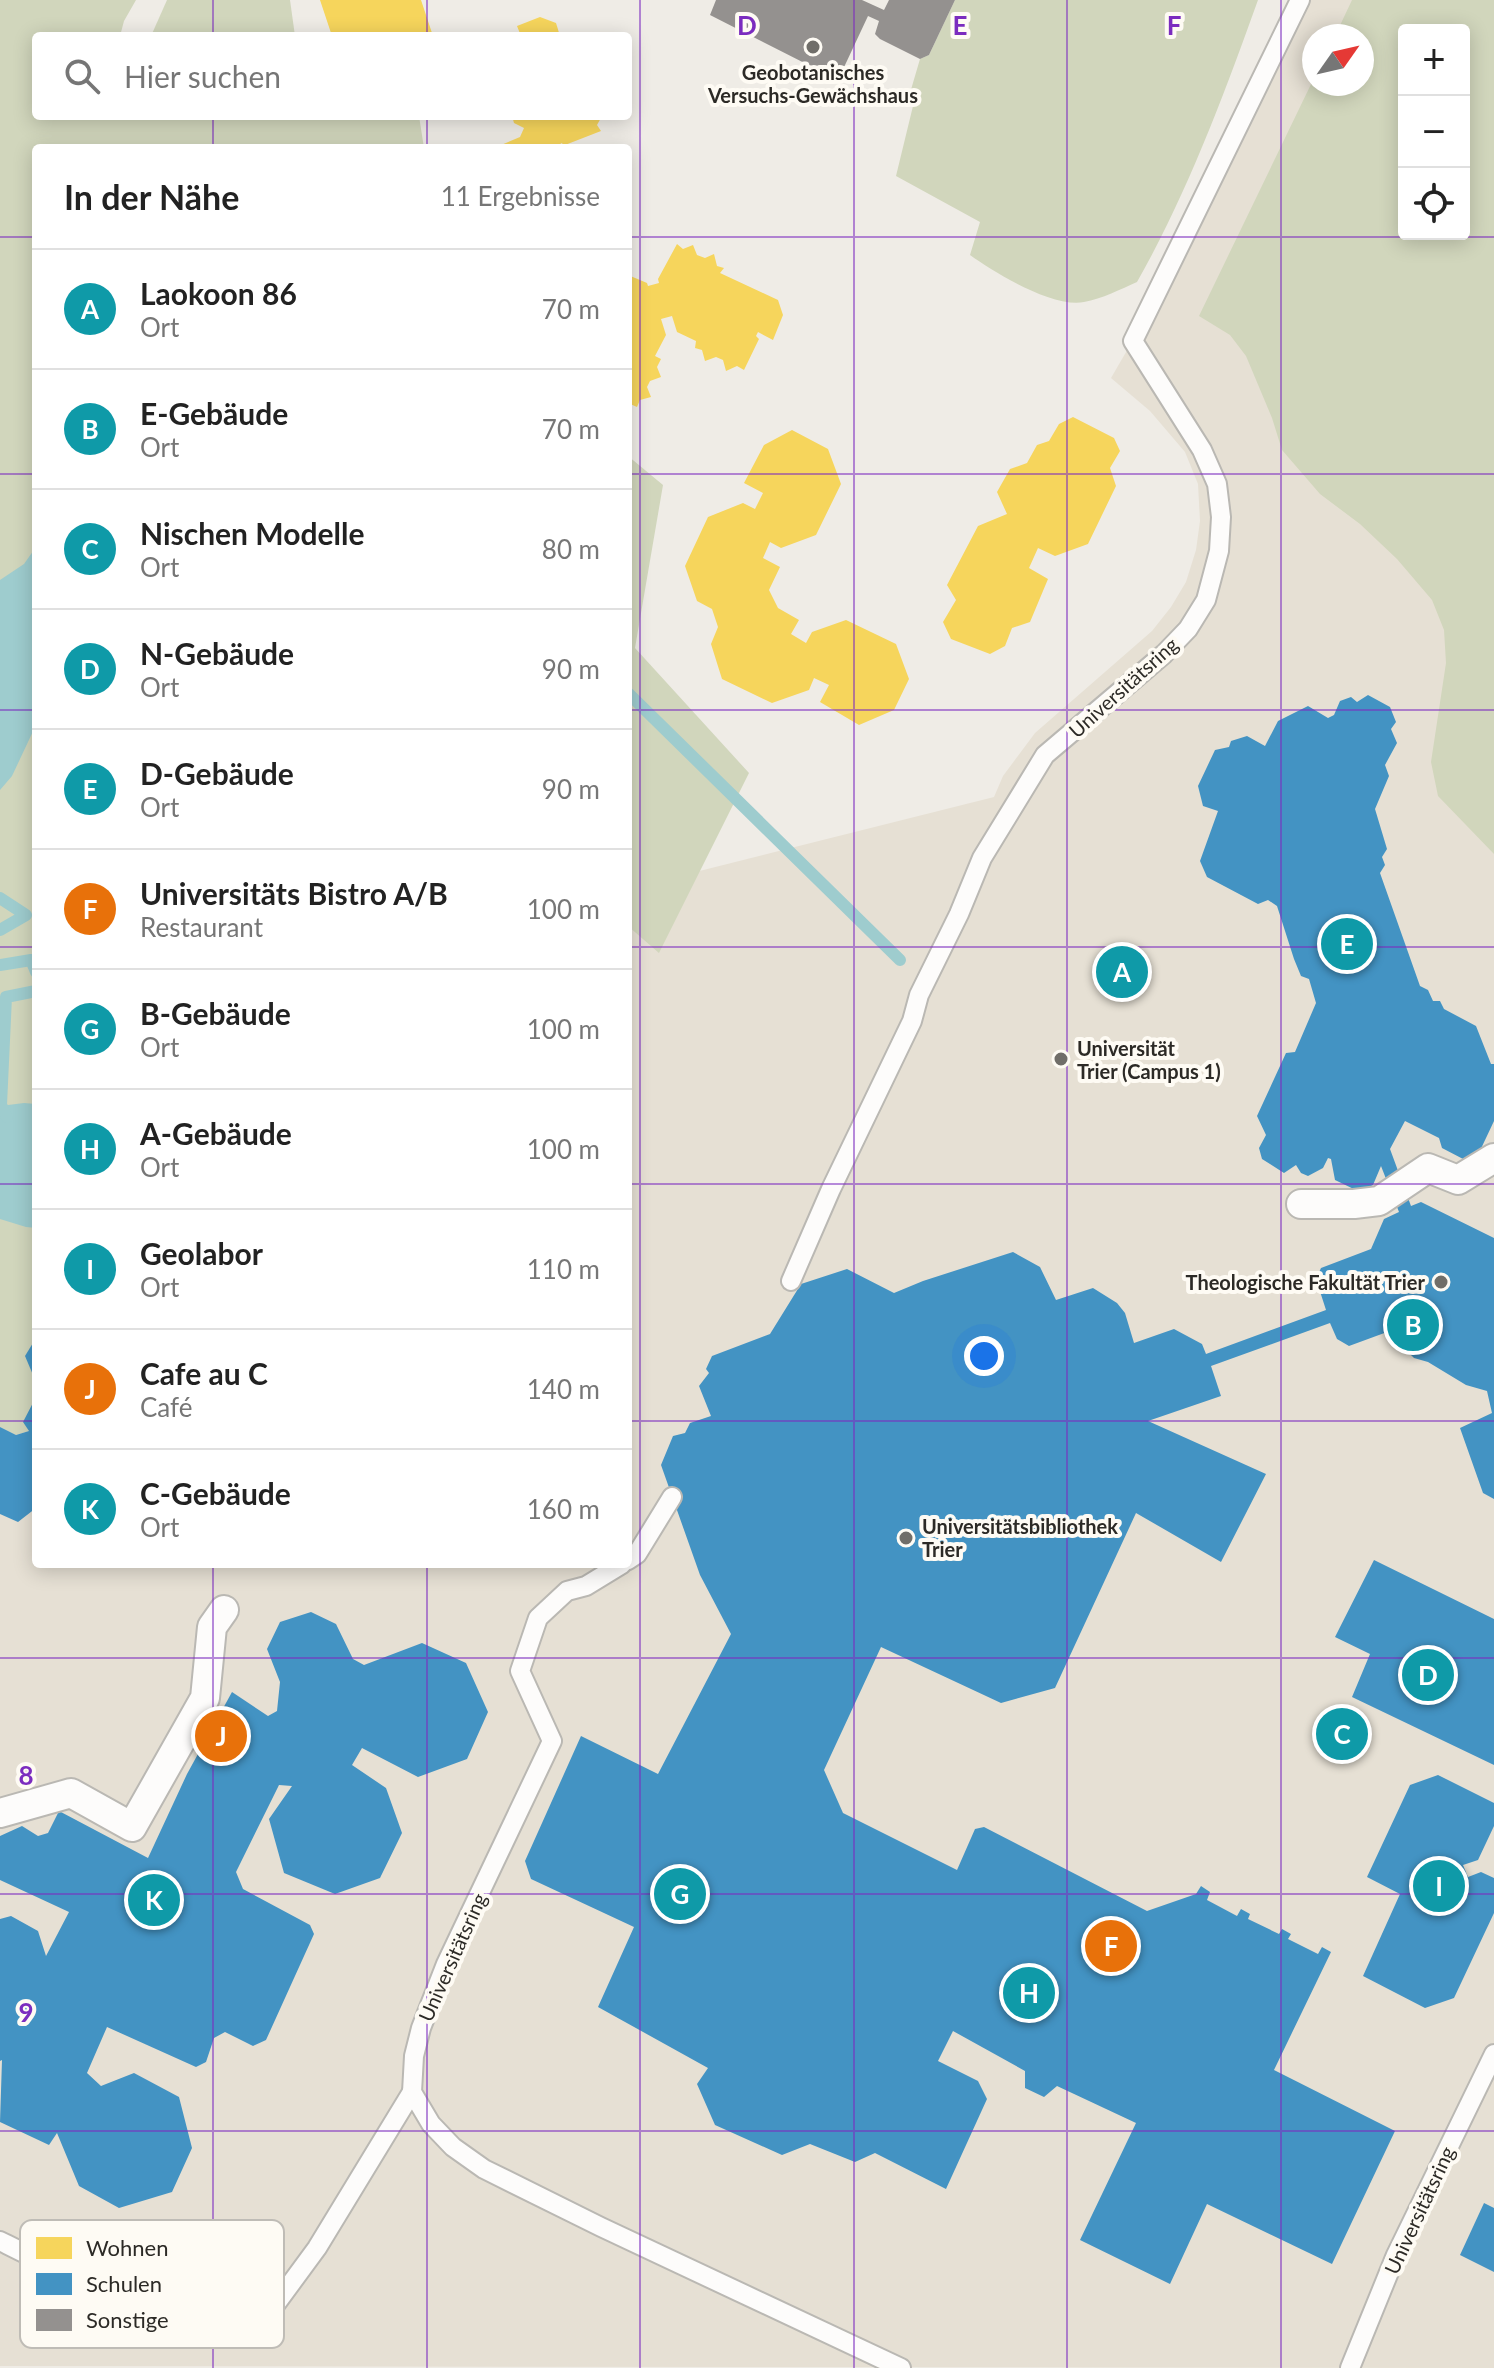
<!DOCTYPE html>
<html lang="de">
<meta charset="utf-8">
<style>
:root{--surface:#fff;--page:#f6f6f6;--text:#222;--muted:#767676;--line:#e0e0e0;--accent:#111827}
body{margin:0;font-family:Lato,sans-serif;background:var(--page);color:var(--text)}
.controls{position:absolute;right:24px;top:24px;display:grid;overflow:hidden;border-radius:8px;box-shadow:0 4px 20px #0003}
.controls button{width:72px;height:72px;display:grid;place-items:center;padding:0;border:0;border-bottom:2px solid var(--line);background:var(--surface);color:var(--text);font:40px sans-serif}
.compass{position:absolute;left:1302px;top:24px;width:72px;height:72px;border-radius:50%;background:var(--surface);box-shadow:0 4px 20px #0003;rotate:56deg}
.you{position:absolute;left:984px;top:1356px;width:28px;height:28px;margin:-20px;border:6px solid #fff;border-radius:50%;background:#1a73e8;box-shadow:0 0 0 12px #1a73e833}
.badge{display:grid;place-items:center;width:52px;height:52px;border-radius:50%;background:var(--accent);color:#fff;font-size:26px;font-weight:700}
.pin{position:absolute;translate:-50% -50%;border:4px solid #fff;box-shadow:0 2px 8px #0006}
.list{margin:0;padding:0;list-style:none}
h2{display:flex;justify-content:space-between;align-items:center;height:104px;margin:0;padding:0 32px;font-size:34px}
h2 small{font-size:26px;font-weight:400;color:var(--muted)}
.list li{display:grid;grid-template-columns:52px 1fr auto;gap:24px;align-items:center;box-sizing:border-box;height:120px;padding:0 32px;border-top:2px solid var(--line)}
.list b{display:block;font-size:30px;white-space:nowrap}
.list p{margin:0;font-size:26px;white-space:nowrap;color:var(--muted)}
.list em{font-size:26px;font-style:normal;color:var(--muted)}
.icon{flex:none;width:44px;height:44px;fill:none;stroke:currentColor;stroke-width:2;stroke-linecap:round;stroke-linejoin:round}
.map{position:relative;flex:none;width:1494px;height:2368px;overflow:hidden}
.search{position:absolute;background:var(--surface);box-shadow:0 4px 20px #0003;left:32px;top:32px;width:600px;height:88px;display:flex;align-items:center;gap:20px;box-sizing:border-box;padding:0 28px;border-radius:8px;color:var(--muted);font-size:30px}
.panel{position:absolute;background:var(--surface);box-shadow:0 4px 20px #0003;left:32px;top:144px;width:600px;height:1424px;border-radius:8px}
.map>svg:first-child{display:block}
.built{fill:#e6e0d4;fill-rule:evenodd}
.green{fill:#d1d6bc;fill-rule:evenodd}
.water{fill:#9eccce}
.homes{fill:#f6d55c}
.schools{fill:#4393c3}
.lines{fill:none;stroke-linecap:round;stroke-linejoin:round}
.stream{stroke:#9eccce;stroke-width:12}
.building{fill:#94918f}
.service-casing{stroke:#bab8b3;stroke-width:22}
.pedestrian-casing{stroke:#bab8b3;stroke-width:32}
.service{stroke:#fdfcfb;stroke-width:18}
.pedestrian{stroke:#fdfcfb;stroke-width:28}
.grid{fill:none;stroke:#7b2cbf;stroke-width:2;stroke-opacity:0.55}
.poi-dot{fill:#706e69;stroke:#fefbf4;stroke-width:3}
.labels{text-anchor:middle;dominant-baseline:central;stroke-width:8;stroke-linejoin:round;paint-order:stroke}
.poi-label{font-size:20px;font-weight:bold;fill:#2c2a26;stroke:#fefbf4;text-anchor:start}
.street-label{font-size:20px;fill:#2c2a26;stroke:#fefbf4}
.key{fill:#fefbf4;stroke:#bfbcb6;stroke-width:2}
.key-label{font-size:22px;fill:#2c2a26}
.grid-label{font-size:26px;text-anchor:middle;font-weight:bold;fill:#7b2cbf;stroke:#fefbf4;stroke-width:8;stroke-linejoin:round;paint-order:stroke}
</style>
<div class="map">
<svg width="1494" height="2368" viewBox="0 0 1494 2368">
<rect width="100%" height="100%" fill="#efece6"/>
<!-- built -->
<path class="built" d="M1309 0H1494V2368L0 2366V1258L36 1229V1564H628V889L994 797 1003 776 1035 733 1152 631 1171 607 1186 582 1196 550 1200 521 1198 484 1185 452 1150 411 1111 378 1155 302ZM1404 30H1464V234H1404ZM1314 36H1362V84H1314Z"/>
<!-- green -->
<g class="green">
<path d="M0 0H136L124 21 120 36H36V116H419L424 148H36V1373L34 1377 36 1399 24 1422 29 1431 16 1435 0 1427Z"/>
<path d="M167 0H290L295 36H151Z"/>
<path d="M955 0H1258C1224 95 1187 194 1137 282 1121 289 1102 299 1084 302 1053 308 995 273 970 255L980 222 896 176 913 106 910 93 920 59 929 55Z"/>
<path d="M1352 0H1494V854L1438 796 1431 762 1446 663 1444 630 1432 600 1397 559 1360 524 1320 494 1282 450 1272 418 1246 356 1230 335 1199 316 1314 78V84H1362V36H1335ZM1464 30V234H1404V30Z"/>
<path d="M628 456 663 485 635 648 749 773 659 953 628 926Z"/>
</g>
<!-- water -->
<g class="water">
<path d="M36 547V725L12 776 0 790V580L24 564Z"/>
<path d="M24 1103 36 1104V1228L26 1227 0 1219V1106Z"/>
</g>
<!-- homes -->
<g class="homes">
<path d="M320 0H421L433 36H332Z"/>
<path d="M540 17 556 23 560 36H521L517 26Z"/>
<path d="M512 116H602L597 125 601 131 565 145 561 143 559 148H494L520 137 524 128 514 123Z"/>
<path d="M677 244 683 249 693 245 697 255 705 258 714 254 717 266 724 268 720 273 778 300 783 315 773 340 758 332 756 336 759 339 744 370 737 366 726 371 723 360 716 357 705 361 702 350 695 348 696 341 677 332 672 316 661 319 666 335 655 356 661 359 657 367 661 377 650 381 647 387 651 397 640 400 637 407 628 403V275L647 283 648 286 659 283 658 279Z"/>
<path d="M1073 417 1114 438 1120 451 1110 468 1116 486 1088 544 1055 556 1038 548 1029 568 1048 579 1030 622 1012 628 1005 646 990 654 951 639 943 622 956 600 947 585 978 526 1007 514 997 492 1010 469 1027 463 1037 445 1049 441 1059 424Z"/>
<path d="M792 430 828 449 841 484 816 535 781 548 770 542 763 558 780 567 769 590 778 608 799 620 791 634 806 643 812 632 846 620 896 644 909 679 894 710 859 725 820 702 829 685 814 678 809 690 772 703 722 679 711 644 718 627 712 609 697 601 685 566 708 517 743 503 755 509 763 493 744 483 764 445Z"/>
</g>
<!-- schools -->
<g class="schools">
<path d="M1368 695 1390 707 1396 722 1391 729 1397 743 1385 765 1389 776 1375 809 1387 849 1382 857 1385 865 1380 873 1420 986 1428 990 1433 1001H1440L1444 1009 1476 1026 1491 1064H1494V1121L1478 1155 1465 1160 1442 1148 1439 1138 1405 1121 1390 1149 1411 1206 1421 1202 1494 1238V1499L1483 1493 1460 1428 1492 1413 1487 1391 1466 1385 1428 1362 1414 1358 1406 1350 1404 1342 1407 1333 1398 1328 1349 1346 1337 1339 1330 1323 1211 1366 1221 1396 1148 1421 1266 1474 1221 1562 1136 1513 1055 1688 1001 1703 881 1647 824 1770 843 1813 957 1870 975 1829 984 1827 1147 1911 1196 1894 1201 1886 1210 1892 1207 1900 1237 1916 1241 1909 1250 1914 1248 1919 1279 1934 1282 1929 1291 1934 1288 1939 1318 1954 1322 1947 1331 1952 1274 2070 1395 2131 1332 2264 1207 2204 1170 2284 1080 2240 1136 2123 1057 2086 1044 2097 1025 2088V2071L953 2031 938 2061 978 2081 987 2099 946 2189 875 2153 855 2162 810 2144 782 2155 715 2125 697 2084 708 2068 598 2007 634 1927 531 1879 525 1861 581 1736 658 1774 731 1634 700 1575 661 1465 673 1436 685 1433 690 1423 711 1416 699 1386 709 1373 706 1369 712 1356 770 1334 801 1284 847 1269 894 1293 923 1281 1013 1252 1040 1267 1056 1300 1093 1288 1117 1303 1125 1313 1134 1343 1174 1329 1202 1344 1206 1354 1326 1310 1316 1279 1321 1268 1371 1249 1384 1219 1399 1212 1381 1166 1373 1185 1360 1192 1335 1180 1331 1159 1328 1158 1323 1168 1308 1176 1301 1173 1296 1165 1284 1173 1262 1159 1259 1148 1266 1135 1257 1116 1286 1053 1295 1052 1316 1003 1309 979 1301 976 1294 959 1277 906 1268 900 1258 904 1207 877 1200 861 1218 811 1203 806 1198 786 1215 750 1229 747 1231 741 1247 736 1265 746 1278 721 1308 706 1328 718 1334 715 1340 701 1351 697 1357 702Z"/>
<path d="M36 1338V1382L25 1356Z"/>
<path d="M36 1397V1508L18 1522 0 1514V1427L16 1435 29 1431 23 1422Z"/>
<path d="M1374 1560 1494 1619V1765L1352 1697 1370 1654 1335 1637Z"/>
<path d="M311 1612 336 1624 353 1659 364 1665 422 1643 466 1663 488 1712 467 1759 418 1777 362 1748 352 1765 386 1788 402 1833 380 1878 335 1894 284 1873 269 1819 292 1786 279 1785 236 1872 243 1889 310 1925 314 1934 266 2040 253 2046 225 2032 214 2038 206 2062 196 2067 107 2027 87 2073 101 2086 134 2073 179 2097 192 2148 172 2192 119 2208 79 2186 57 2133 49 2145 0 2122 2 2060 0 2061V1919L11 1916 38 1931 46 1956 69 1912 0 1880V1836L22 1826 38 1836 48 1833 59 1811 148 1858 187 1774 232 1692 268 1716 277 1711 280 1682 267 1649 280 1622Z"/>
<path d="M1438 1775 1494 1803V1826L1478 1860 1463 1865 1468 1877 1481 1872 1494 1878V1913L1454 1998 1425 2008 1363 1976 1400 1894 1367 1877 1410 1785Z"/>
<path d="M1484 2203 1494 2208V2272L1460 2255Z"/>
</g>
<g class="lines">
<!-- stream -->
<g class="stream">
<path d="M628 693 900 960"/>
<path d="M0 898 26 915 0 930"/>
<path d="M0 965 31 960 36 972"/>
<path d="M7 1117 1 1105 6 997 36 991"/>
</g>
</g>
<!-- building -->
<path class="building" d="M716 0H862L884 10 889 0H955L929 55 920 59 880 39 875 34 879 21 868 16 838 80 710 15Z"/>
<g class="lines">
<defs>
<g id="service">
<path d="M791 1281 831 1189 912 1021 919 995 959 914 982 858 1045 755 1164 654 1188 629 1206 600 1219 551 1221 517 1217 484 1202 450 1133 341 1300 0"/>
<path d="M628 1560 637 1554 672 1497"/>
<path d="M622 1564 586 1586 567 1591 538 1618 520 1671 552 1741 446 1964 421 2028 414 2056 412 2092 431 2124 453 2147 484 2169 601 2227 901 2368"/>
<path d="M0 2241C64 2273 197 2342 267 2316L317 2248 412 2092"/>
<path d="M1350 2368 1396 2255 1494 2054"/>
</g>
<g id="pedestrian">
<path d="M1301 1204H1354L1379 1201 1428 1168 1458 1180 1494 1158"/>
<path d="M0 1813 71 1793 132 1827 205 1698 212 1627 224 1610"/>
</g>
</defs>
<!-- service casing -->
<use href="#service" class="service-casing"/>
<!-- pedestrian casing -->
<use href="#pedestrian" class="pedestrian-casing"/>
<!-- service -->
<use href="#service" class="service"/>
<!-- pedestrian -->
<use href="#pedestrian" class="pedestrian"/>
</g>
<!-- grid -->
<path class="grid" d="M213 0V36M427 0V36M640 0V2368M854 0V2368M1067 0V2368M1281 0V2368M213 116V148M427 116V148M0 237H36M628 237H1494M0 474H36M628 474H1494M0 710H36M628 710H1494M0 947H36M628 947H1494M0 1184H36M628 1184H1494M0 1421H36M628 1421H1494M213 1564V2368M427 1564V2368M0 1658H1494M0 1894H1494M0 2131H1494"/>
<!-- markers -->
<g class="poi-dot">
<circle cx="813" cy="47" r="8"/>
<circle cx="1061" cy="1059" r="8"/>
<circle cx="1441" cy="1282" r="8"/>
<circle cx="906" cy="1538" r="8"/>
</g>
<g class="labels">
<!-- poi labels -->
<g class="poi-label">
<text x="813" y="72" text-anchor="middle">Geobotanisches<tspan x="813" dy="23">Versuchs-Gewächshaus</tspan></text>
<text x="1077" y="1048">Universität<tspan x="1077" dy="23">Trier (Campus 1)</tspan></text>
<text x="1425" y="1282" text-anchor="end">Theologische Fakultät Trier</text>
<text x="922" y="1526">Universitätsbibliothek<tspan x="922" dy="23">Trier</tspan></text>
</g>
<!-- street labels -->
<g class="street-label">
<text transform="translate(1123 687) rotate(-42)">Universitätsring</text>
<text transform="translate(452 1957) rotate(-66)">Universitätsring</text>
<text transform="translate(1419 2210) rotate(-65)">Universitätsring</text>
</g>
</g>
<!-- legend -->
<rect x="20" y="2220" width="264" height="128" rx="12" class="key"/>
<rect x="36" y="2237" width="36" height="22" fill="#f6d55c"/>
<rect x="36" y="2273" width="36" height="22" fill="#4393c3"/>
<rect x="36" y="2309" width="36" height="22" fill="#94918f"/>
<g class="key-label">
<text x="86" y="2256">Wohnen</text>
<text x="86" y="2292">Schulen</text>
<text x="86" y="2328">Sonstige</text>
</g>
<g class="grid-label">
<text x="747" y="35">D</text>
<text x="960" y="35">E</text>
<text x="1174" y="35">F</text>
<text x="26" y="1785">8</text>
<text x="26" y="2022">9</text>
</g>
</svg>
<div class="controls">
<button>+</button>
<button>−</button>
<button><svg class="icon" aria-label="locate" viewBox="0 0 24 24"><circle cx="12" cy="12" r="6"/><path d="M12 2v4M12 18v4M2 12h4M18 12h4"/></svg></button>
</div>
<svg class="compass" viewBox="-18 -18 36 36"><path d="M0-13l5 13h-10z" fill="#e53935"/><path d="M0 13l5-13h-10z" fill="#767676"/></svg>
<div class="you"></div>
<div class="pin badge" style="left:1122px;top:972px;background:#0f9aa8">A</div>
<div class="pin badge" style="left:1413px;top:1325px;background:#0f9aa8">B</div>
<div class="pin badge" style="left:1342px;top:1734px;background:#0f9aa8">C</div>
<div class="pin badge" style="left:1428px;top:1675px;background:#0f9aa8">D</div>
<div class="pin badge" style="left:1347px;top:944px;background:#0f9aa8">E</div>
<div class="pin badge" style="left:1111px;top:1946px;background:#e8710a">F</div>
<div class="pin badge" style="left:680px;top:1894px;background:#0f9aa8">G</div>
<div class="pin badge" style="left:1029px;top:1993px;background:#0f9aa8">H</div>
<div class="pin badge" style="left:1439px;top:1886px;background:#0f9aa8">I</div>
<div class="pin badge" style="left:221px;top:1736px;background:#e8710a">J</div>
<div class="pin badge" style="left:154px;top:1900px;background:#0f9aa8">K</div>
<div class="search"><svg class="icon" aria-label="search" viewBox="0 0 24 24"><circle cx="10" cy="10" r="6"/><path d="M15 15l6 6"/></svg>Hier suchen</div>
<section class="panel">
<h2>In der Nähe<small>11 Ergebnisse</small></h2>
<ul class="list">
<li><span class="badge" style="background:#0f9aa8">A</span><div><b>Laokoon 86</b><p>Ort</p></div><em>70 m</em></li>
<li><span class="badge" style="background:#0f9aa8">B</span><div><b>E-Gebäude</b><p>Ort</p></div><em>70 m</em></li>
<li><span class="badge" style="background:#0f9aa8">C</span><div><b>Nischen Modelle</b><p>Ort</p></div><em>80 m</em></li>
<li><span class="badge" style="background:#0f9aa8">D</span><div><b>N-Gebäude</b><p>Ort</p></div><em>90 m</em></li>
<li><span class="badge" style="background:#0f9aa8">E</span><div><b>D-Gebäude</b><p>Ort</p></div><em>90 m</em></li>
<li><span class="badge" style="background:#e8710a">F</span><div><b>Universitäts Bistro A/B</b><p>Restaurant</p></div><em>100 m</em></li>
<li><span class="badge" style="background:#0f9aa8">G</span><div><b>B-Gebäude</b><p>Ort</p></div><em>100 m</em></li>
<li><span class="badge" style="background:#0f9aa8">H</span><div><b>A-Gebäude</b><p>Ort</p></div><em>100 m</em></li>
<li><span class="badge" style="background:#0f9aa8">I</span><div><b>Geolabor</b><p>Ort</p></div><em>110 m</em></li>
<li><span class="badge" style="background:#e8710a">J</span><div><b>Cafe au C</b><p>Café</p></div><em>140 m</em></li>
<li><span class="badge" style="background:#0f9aa8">K</span><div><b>C-Gebäude</b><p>Ort</p></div><em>160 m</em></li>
</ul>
</section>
</div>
